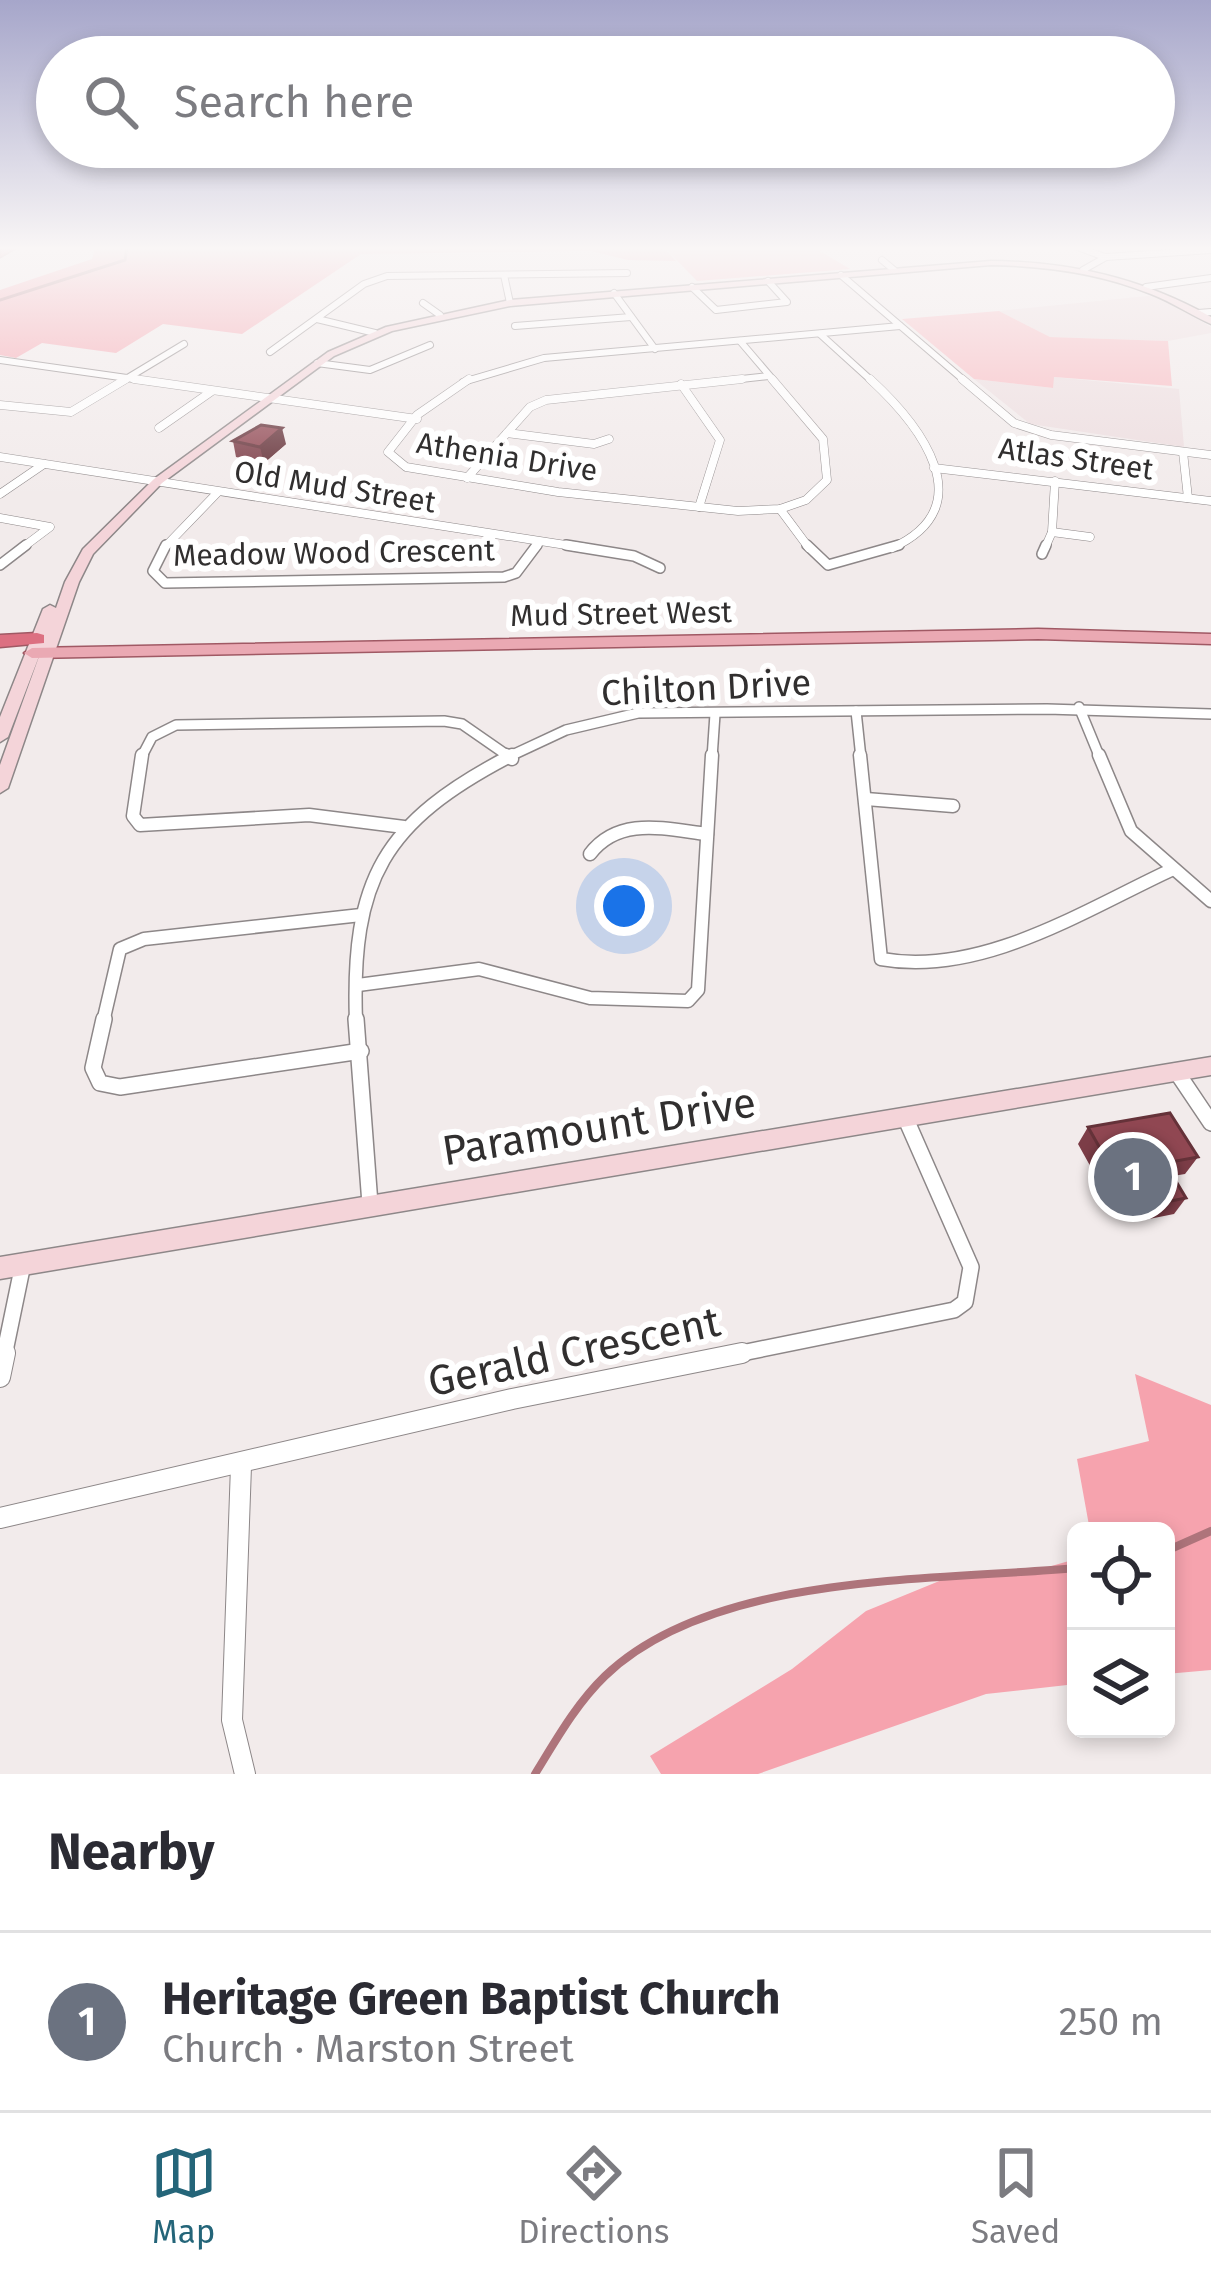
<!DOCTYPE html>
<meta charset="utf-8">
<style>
:root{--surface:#fff;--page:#f2f2f3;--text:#2b2b33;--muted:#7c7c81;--line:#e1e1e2;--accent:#246579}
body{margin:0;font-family:"Fira Sans",sans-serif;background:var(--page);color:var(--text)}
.controls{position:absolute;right:36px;bottom:36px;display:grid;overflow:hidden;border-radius:18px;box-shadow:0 6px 18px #0003}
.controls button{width:108px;height:108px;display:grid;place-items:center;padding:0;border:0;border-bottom:3px solid var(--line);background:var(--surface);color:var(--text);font:60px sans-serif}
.you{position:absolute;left:624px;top:906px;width:42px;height:42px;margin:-30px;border:9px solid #fff;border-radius:50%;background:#1a73e8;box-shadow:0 0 0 18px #1a73e833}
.badge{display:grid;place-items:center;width:78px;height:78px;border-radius:50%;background:var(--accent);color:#fff;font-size:39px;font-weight:700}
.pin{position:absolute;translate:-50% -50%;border:6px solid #fff;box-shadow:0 3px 12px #0006}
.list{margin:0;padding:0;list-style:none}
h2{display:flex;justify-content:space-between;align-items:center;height:156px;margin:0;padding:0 48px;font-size:51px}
h2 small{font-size:39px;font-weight:400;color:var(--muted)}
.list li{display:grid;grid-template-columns:78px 1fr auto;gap:36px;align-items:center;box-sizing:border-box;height:180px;padding:0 48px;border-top:3px solid var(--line)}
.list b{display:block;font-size:45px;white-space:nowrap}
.list p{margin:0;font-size:39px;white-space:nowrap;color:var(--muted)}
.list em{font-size:39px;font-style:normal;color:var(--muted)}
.icon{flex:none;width:66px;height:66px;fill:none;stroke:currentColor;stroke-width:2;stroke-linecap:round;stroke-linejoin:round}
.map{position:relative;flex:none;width:1211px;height:1774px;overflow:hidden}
.search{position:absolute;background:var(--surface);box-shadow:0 6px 18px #0003;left:36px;right:36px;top:36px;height:132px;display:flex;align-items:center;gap:30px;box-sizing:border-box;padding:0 42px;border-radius:66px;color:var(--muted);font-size:45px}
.sheet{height:336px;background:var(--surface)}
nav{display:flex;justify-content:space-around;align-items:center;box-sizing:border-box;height:168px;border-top:3px solid var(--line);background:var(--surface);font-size:33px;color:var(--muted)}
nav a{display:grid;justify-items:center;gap:6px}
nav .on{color:var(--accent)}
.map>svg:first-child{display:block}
.built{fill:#eddddf}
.green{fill:#f9b9c0}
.forest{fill:#f6a3ae}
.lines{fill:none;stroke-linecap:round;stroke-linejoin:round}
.stream-far1{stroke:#ae747b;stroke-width:3}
.stream{stroke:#ae747b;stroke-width:8}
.street-far5-casing{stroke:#8d8788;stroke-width:8}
.street-far4-casing{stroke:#8d8788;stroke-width:9}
.street-far3-casing{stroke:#8d8788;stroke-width:12}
.street-far2-casing{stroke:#8d8788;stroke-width:15}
.street-far1-casing{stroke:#8d8788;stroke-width:18}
.street-casing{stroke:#8d8788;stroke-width:22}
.secondary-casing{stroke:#8d8788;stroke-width:3}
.primary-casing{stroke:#a05964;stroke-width:3}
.highway-casing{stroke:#a05964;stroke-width:3}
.street-far5{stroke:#fff;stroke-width:6}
.street-far4{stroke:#fff;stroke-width:8}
.street-far3{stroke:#fff;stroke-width:9}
.street-far2{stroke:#fff;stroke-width:12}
.street-far1{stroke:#fff;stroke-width:15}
.street{stroke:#fff;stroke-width:20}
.secondary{fill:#f4d4d9;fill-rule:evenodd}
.primary{fill:#eaa9b3;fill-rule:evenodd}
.highway{fill:#dc7081;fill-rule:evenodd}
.wall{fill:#7c3d47}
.shaded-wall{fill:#653239}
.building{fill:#904752;stroke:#653239;stroke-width:3}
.labels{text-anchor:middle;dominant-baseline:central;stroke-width:12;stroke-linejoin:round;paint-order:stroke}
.far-street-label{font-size:30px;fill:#312f2f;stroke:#fff}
.street-label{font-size:36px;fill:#312f2f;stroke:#fff}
.near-street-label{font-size:42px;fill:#312f2f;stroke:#fff}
</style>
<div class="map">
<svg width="1211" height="1774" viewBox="0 0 1211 1774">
<rect width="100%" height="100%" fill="#f2ebeb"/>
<!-- built -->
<g class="built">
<path d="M1157 295 1211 327V333L1168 341 1050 337 999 311Z"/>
<path d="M1053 377 1179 389 1184 447 1030 424 974 379 1052 388Z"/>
</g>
<!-- green -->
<g class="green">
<path d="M665 248H815L850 269 697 281Z"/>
<path d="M999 311 1050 337 1168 341 1172 386 1054 377 1053 388 974 379 902 319Z"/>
</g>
<!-- forest -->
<g class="forest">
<path d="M95 248H664L676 261 628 260 591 251 361 254 242 334 163 324 116 353 42 343 16 358 0 355V290L92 259Z"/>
<path d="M1135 1374 1211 1405V1670L1166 1674V1531H1090L1077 1459 1149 1441Z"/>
<path d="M1076 1559V1684L986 1694 758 1774H661L650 1756 792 1669 866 1611 954 1575H1020Z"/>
</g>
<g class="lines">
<!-- stream-far1 -->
<path class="stream-far1" d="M0 300 125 260 127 248"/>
<!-- stream -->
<g class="stream">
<path d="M1166 1551 1211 1531"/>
<path d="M535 1774C556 1740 576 1704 605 1676 713 1572 935 1581 1076 1568"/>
</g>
<defs>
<g id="street-far5">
<path d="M1080 248 1105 257"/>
<path d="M882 260 894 270"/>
<path d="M1083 270 1106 257 1211 250"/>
<path d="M504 275 510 303"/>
<path d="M841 275 966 382"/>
<path d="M692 287 716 310 787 302 768 281"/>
<path d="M1146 287 1211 278"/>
<path d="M614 293 655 349"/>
<path d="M423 303 440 315"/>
<path d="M1198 313 1211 312"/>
<path d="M317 319 375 333"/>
<path d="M515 326 631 317"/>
<path d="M820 334 873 382"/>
<path d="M740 341 775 382"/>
<path d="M270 352 364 284 387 276 627 273"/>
<path d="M0 360 155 382"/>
<path d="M317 363 370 370 430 345"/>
<path d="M121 382 184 344"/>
<path d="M463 382 544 358 900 326"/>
<path d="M714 382 769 376"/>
</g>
<g id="street-far4">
<path d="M134 379 417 419"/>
<path d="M469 379 417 415 388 452 406 467 558 492 738 511 780 509 806 500 827 480 823 439 772 379"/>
<path d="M870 379C918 423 985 506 892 548"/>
<path d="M962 379 1014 423 1051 435 1211 455"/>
<path d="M681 384 720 440 699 507"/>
<path d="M0 405 71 412 126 379"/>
<path d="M159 428 212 391"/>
<path d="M507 433 594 444 609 439"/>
<path d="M1183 452 1188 498"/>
<path d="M0 457 585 548"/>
<path d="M934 468 1211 501"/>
<path d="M467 478 530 407 546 400 742 379"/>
<path d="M0 494 44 464"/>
<path d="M780 509 809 548"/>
<path d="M0 518 50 527 22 548"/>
<path d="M1052 532 1090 537"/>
<path d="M164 548 218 492"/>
<path d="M535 548 538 544"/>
<path d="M1045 548 1052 532 1055 481"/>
</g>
<g id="street-far3">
<path d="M166 545 153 571 165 583 504 577 516 573 537 545"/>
<path d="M566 545 634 556 660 568"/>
<path d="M807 545 828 565 899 545"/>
<path d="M1042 554 1046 545"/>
<path d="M0 565 26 545"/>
<path d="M1079 707 1100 758"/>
<path d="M856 711 861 758"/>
<path d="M141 758 152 737 176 725 444 721 462 724 511 758"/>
<path d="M506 758 566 730 638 713 1047 709 1211 714"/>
<path d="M712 758 715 714"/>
</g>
<g id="street-far2">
<path d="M142 755 133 816 140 825 309 815 404 827"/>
<path d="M506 755 512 759"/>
<path d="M860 755 881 959C981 977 1083 911 1171 870"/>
<path d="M1099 755 1131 831 1211 901"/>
<path d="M866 799 953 806"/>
<path d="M590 854C619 816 665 829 707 834"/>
<path d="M358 985 479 969 590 998 688 1001 698 990 712 755"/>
<path d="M103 1022 120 949 144 939 361 915"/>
<path d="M356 1022C351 879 383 822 512 755"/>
</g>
<g id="street-far1">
<path d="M104 1019 93 1068 100 1083 120 1087 361 1051"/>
<path d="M356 1019 370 1204"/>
<path d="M1176 1071 1211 1123"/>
<path d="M4 1356 23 1264"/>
<path d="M727 1356 954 1310 965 1302 971 1267 905 1117"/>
</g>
<g id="street">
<path d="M0 1377 5 1353"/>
<path d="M241 1466 232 1720 245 1774"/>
<path d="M0 1518 512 1399 742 1353"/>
</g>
<g id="secondary">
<path d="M991 261C1070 262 1142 278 1211 317V324C1191 315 1172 302 1151 294 1099 273 1046 266 991 265L510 306 392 331 334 356 162 483 93 554 79 582 8 788 0 793V765L41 651 8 737 0 742V717L43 609 50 605 56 608 65 582 83 549 154 479 328 352 386 327 510 300Z"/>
<path d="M1211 1057V1075L0 1279V1257Z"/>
</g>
<path id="primary" d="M1038 629 1211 634V644L1038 639 32 658 24 653 32 648Z"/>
<g id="highway">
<path d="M2 248H16L0 257Z"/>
<path d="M37 633 44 635V643L0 647V635Z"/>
</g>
</defs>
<!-- street-far5 casing -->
<use href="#street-far5" class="street-far5-casing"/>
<!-- street-far4 casing -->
<use href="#street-far4" class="street-far4-casing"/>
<!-- street-far3 casing -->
<use href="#street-far3" class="street-far3-casing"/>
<!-- street-far2 casing -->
<use href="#street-far2" class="street-far2-casing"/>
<!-- street-far1 casing -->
<use href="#street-far1" class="street-far1-casing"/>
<!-- street casing -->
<use href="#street" class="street-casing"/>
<!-- secondary casing -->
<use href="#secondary" class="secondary-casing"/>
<!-- primary casing -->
<use href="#primary" class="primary-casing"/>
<!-- highway casing -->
<use href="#highway" class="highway-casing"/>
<!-- street-far5 -->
<use href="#street-far5" class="street-far5"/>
<!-- street-far4 -->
<use href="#street-far4" class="street-far4"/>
<!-- street-far3 -->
<use href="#street-far3" class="street-far3"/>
<!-- street-far2 -->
<use href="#street-far2" class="street-far2"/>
<!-- street-far1 -->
<use href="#street-far1" class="street-far1"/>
<!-- street -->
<use href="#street" class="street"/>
<!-- secondary -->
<use href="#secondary" class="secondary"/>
<!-- primary -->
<use href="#primary" class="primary"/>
<!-- highway -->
<use href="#highway" class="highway"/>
</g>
<!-- wall -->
<g class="wall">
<path d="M233 441 286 444 264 463 236 457Z"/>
<path d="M1088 1127 1198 1157 1185 1174 1173 1176 1186 1198 1174 1214 1139 1221 1120 1186 1103 1189 1078 1144Z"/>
</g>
<!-- shaded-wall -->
<path class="shaded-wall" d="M282 428 286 444 264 463 260 447Z"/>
<!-- building -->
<g class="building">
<path d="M261 425 282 428 260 447 233 441Z"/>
<path d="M1170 1113 1198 1157 1165 1163 1186 1198 1151 1205 1131 1169 1114 1173 1088 1127Z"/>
</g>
<!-- sky -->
<linearGradient id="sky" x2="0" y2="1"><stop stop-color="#a6a6ca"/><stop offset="0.5" stop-color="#f9f6f6"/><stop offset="1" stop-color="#f9f6f6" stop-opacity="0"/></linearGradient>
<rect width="1211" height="497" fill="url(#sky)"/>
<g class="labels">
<!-- far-street labels -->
<g class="far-street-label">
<text transform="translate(507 457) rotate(9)">Athenia Drive</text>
<text transform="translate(1076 459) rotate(8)">Atlas Street</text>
<text transform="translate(335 487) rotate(9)">Old Mud Street</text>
<text transform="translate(334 553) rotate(-1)">Meadow Wood Crescent</text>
<text transform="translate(621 614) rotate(-1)">Mud Street West</text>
</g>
<!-- street labels -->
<g class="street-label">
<text transform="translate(706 688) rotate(-3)">Chilton Drive</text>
</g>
<!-- near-street labels -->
<g class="near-street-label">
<text transform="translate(599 1127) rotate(-9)">Paramount Drive</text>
<text transform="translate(574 1352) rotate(-12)">Gerald Crescent</text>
</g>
</g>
</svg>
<div class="controls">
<button><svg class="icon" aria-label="locate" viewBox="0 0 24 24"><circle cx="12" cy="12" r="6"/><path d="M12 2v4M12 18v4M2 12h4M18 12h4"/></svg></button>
<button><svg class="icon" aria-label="layers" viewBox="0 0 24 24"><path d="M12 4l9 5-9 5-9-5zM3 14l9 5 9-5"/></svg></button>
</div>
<div class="you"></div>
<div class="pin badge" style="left:1133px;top:1177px;background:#6b7280">1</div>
<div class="search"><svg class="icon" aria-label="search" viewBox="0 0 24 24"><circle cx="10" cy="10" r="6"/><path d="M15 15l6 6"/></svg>Search here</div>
</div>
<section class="sheet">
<h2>Nearby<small></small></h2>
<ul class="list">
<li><span class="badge" style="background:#6b7280">1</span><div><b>Heritage Green Baptist Church</b><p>Church · Marston Street</p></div><em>250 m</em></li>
</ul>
</section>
<nav>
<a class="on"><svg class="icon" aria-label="map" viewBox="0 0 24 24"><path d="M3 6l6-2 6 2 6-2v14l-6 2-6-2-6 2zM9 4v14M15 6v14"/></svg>Map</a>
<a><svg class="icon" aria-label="directions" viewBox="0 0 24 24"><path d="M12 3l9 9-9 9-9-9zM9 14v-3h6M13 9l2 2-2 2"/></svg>Directions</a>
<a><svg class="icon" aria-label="saved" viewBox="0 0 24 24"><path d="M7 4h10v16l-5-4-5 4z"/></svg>Saved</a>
</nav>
